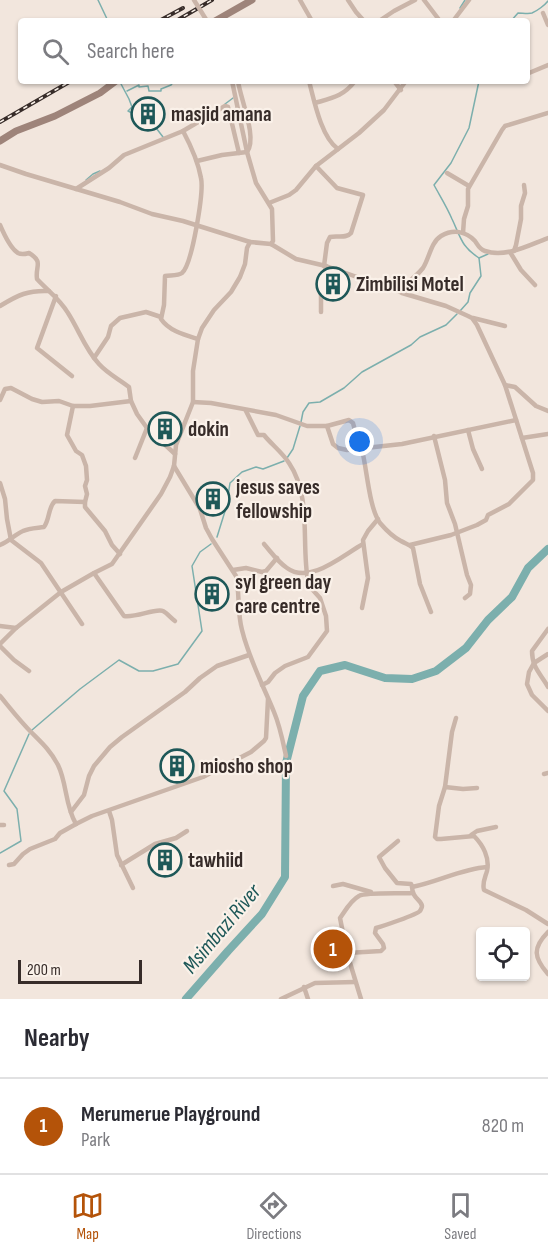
<!DOCTYPE html>
<style>
:root{--surface:#fff;--page:#f2f2f3;--text:#2b2b33;--muted:#7c7c81;--line:#e1e1e2;--accent:#b45309}
body{margin:0;font-family:"Sofia Sans Condensed",sans-serif;background:var(--page);color:var(--text)}
.controls{position:absolute;right:18px;bottom:18px;display:grid;overflow:hidden;border-radius:6px;box-shadow:0 2px 4px #0004}
.controls button{width:54px;height:54px;display:grid;place-items:center;padding:0;border:0;border-bottom:2px solid var(--line);background:var(--surface);color:var(--text);font:30px sans-serif}
.scale{position:absolute;left:18px;bottom:15px;width:124px;box-sizing:border-box;padding-left:6px;border:3px solid #372c29;border-top:0;font-size:16px;line-height:21px;white-space:nowrap;color:#372c29;-webkit-text-stroke:4px #faf1e9;paint-order:stroke}
.you{position:absolute;left:360px;top:442px;width:21px;height:21px;margin:-15px;border:4px solid #fff;border-radius:50%;background:#1a73e8;box-shadow:0 0 0 9px #1a73e833}
.badge{display:grid;place-items:center;width:39px;height:39px;border-radius:50%;background:var(--accent);color:#fff;font-size:20px;font-weight:700}
.pin{position:absolute;translate:-50% -50%;border:3px solid #fff;box-shadow:0 2px 6px #0006}
.list{margin:0;padding:0;list-style:none}
h2{display:flex;justify-content:space-between;align-items:center;height:78px;margin:0;padding:0 24px;font-size:26px}
h2 small{font-size:20px;font-weight:400;color:var(--muted)}
.list li{display:grid;grid-template-columns:39px 1fr auto;gap:18px;align-items:center;box-sizing:border-box;height:96px;padding:0 24px;border-top:2px solid var(--line)}
.list b{display:block;font-size:22px;white-space:nowrap}
.list p{margin:0;font-size:20px;white-space:nowrap;color:var(--muted)}
.list em{font-size:20px;font-style:normal;color:var(--muted)}
.icon{flex:none;width:33px;height:33px;fill:none;stroke:currentColor;stroke-width:2;stroke-linecap:round;stroke-linejoin:round}
.map{position:relative;flex:none;width:548px;height:999px;overflow:hidden}
.search{position:absolute;background:var(--surface);box-shadow:0 2px 4px #0004;left:18px;right:18px;top:18px;height:66px;display:flex;align-items:center;gap:15px;box-sizing:border-box;padding:0 21px;border-radius:6px;color:var(--muted);font-size:22px}
.sheet{height:174px;background:var(--surface)}
nav{display:flex;justify-content:space-around;align-items:center;box-sizing:border-box;height:84px;border-top:2px solid var(--line);background:var(--surface);font-size:16px;color:var(--muted)}
nav a{display:grid;justify-items:center;gap:3px}
nav .on{color:var(--accent)}
.map>svg:first-child{display:block}
.green{fill:#b8c19d}
.lines{fill:none;stroke-linecap:round;stroke-linejoin:round}
.stream{stroke:#7cafad;stroke-width:1.5}
.river{stroke:#7cafad;stroke-width:8}
.street{stroke:#cab5a9;stroke-width:4.5}
.secondary{stroke:#9e847a;stroke-width:7}
.rail-casing{stroke:#372c29;stroke-width:4}
.rail{stroke:#faf1e9;stroke-width:1.5;stroke-dasharray:4.5;stroke-linecap:butt}
.street-bridge{stroke:#cab5a9;stroke-width:4.5}
.labels{text-anchor:middle;dominant-baseline:central;stroke-width:4.5;stroke-linejoin:round;paint-order:stroke}
.poi-label{font-size:21px;font-weight:bold;fill:#372c29;stroke:#faf1e9;text-anchor:start}
.water-label{font-size:22px;font-style:italic;fill:#1e5858;stroke:#faf1e9}
</style>
<div class="map">
<svg width="548" height="999" viewBox="0 0 548 999">
<rect width="100%" height="100%" fill="#f2e6dd"/>
<!-- green -->
<path class="green" d="M342 938 347 959 323 961 321 939Z"/>
<g class="lines">
<!-- stream -->
<g class="stream">
<path d="M98 0 108 21"/>
<path d="M460 8 465 0"/>
<path d="M511 21 518 13C522 13 529 14 532 13 537 11 545 5 548 1"/>
<path d="M120 82 129 99 132 107 128 111 132 113 138 121 150 120 163 137"/>
<path d="M127 91 139 85V87L148 86 149 91H161V89L171 85 174 81"/>
<path d="M225 104 233 98"/>
<path d="M86 180 93 174 100 171"/>
<path d="M479 258 488 254"/>
<path d="M460 311 468 302 470 293 481 276 479 258C461 246 461 238 452 219 447 207 440 196 434 185L451 163 469 128 479 81"/>
<path d="M301 422 303 412 309 403 320 402 344 388 362 372 411 345 420 337 446 325 457 314"/>
<path d="M287 458 293 449 300 426"/>
<path d="M217 537 226 508 230 483 242 472 256 467 263 469 284 461"/>
<path d="M32 730 80 689 119 660 139 671H153L178 664 202 631 192 566 200 552 211 544"/>
<path d="M0 853 21 841 17 809 4 791 29 734"/>
</g>
<!-- river -->
<path class="river" d="M186 999 228 951 262 914 285 877 286 763 303 696 320 671 345 665 385 678 412 679 436 671 466 648 488 620 512 597 528 568 548 549"/>
<!-- street -->
<g class="street">
<path d="M300 0 312 21"/>
<path d="M348 0 356 12 364 21"/>
<path d="M424 0 440 21"/>
<path d="M543 13 548 25"/>
<path d="M379 21 394 11 415 0"/>
<path d="M453 21 469 0"/>
<path d="M529 73 548 65"/>
<path d="M309 81C314 100 321 137 338 149"/>
<path d="M394 81 401 90"/>
<path d="M315 103C332 98 344 96 355 81"/>
<path d="M183 131C191 146 198 161 201 178 204 192 192 265 182 273 178 276 170 275 165 276L164 305 161 319C169 331 185 335 198 339"/>
<path d="M197 161 222 155 247 152C258 138 240 98 238 81"/>
<path d="M0 165 26 174 120 202 152 214 183 221 250 242"/>
<path d="M316 166 337 188 363 195 351 233C346 239 337 235 330 237L327 243 324 266"/>
<path d="M447 173 469 186"/>
<path d="M76 189 109 168 124 155 183 131 225 106 228 107 239 153"/>
<path d="M269 203 289 195 296 190 316 166 359 133 384 110 406 81"/>
<path d="M0 225C3 232 11 249 18 253 22 255 25 254 29 253 44 262 35 266 37 279 47 290 60 299 68 313 79 330 85 349 99 364 108 374 119 379 129 387L131 401 137 414 147 428 175 454"/>
<path d="M463 233 464 219 468 206V189L502 130 505 126 548 113"/>
<path d="M271 244 296 259 326 266 371 282 393 288 402 293 446 306 468 316 472 318 477 325 505 385 533 473V480L509 504 488 515 486 520 477 525 451 535 410 545"/>
<path d="M514 251 516 245 521 219V206L525 193 524 185"/>
<path d="M510 252 521 270 535 285"/>
<path d="M398 290C407 283 416 277 423 268 429 259 431 242 441 236 453 229 466 231 475 241 478 245 479 249 485 251 506 258 529 245 548 238"/>
<path d="M56 296 37 348 72 376"/>
<path d="M0 306C18 295 28 290 49 291"/>
<path d="M321 312V288L326 266"/>
<path d="M473 318 505 326"/>
<path d="M94 358 108 337 111 326 120 318 146 312 161 317"/>
<path d="M505 385 515 387 536 406 548 411"/>
<path d="M0 400 5 389 11 388 32 399 42 402 59 401 73 406H90L131 401"/>
<path d="M193 402 211 403 276 415 307 426H327L349 420 353 423C355 432 359 440 362 450 367 469 369 508 380 523 386 530 393 537 401 541 406 544 409 544 413 548L420 584 431 612"/>
<path d="M73 406 67 435 76 451 82 455 86 466 87 480 85 486 87 494 85 502V507L105 531 112 545 120 554"/>
<path d="M246 411 258 435H264C271 444 282 452 289 463 312 497 301 543 308 581L311 588 320 598 326 616 327 631 308 657 285 666 275 673 268 682 262 685"/>
<path d="M327 426 333 444 338 448 347 450 402 444 516 420"/>
<path d="M468 430 473 449 482 469"/>
<path d="M434 436 445 480 447 503 455 524 467 575 471 585 470 594 465 598"/>
<path d="M522 438 548 434"/>
<path d="M135 458 147 428"/>
<path d="M174 466 200 509 206 528 212 539 236 576C240 594 237 612 242 630 249 659 263 685 274 712 280 726 283 742 286 756"/>
<path d="M0 483 5 499 7 519 11 540 41 563 82 624"/>
<path d="M264 544C271 552 278 562 287 568 310 585 343 555 363 544"/>
<path d="M0 545C10 541 14 535 23 531 29 528 37 528 44 527 50 519 48 507 55 501L85 502"/>
<path d="M233 570 246 568 262 572 266 571 277 558"/>
<path d="M94 573 124 616C136 618 155 608 163 611 167 613 171 618 175 621"/>
<path d="M362 608 368 578 363 540 368 531 378 519"/>
<path d="M0 626 16 628 61 592 94 573 112 564 161 494 170 477 174 466 176 445 193 402V371L198 339 202 328 214 310 231 292 240 277 245 264 247 248 250 242 271 244 273 241 272 209 256 183 247 152 232 81"/>
<path d="M548 629 532 651C532 668 541 674 548 687"/>
<path d="M0 644 16 628"/>
<path d="M0 646 14 660 29 671"/>
<path d="M548 654 534 663 529 672 527 684 532 695 548 711"/>
<path d="M0 696C10 708 20 721 31 732 42 743 50 750 58 765 67 783 65 806 76 824"/>
<path d="M456 718 452 732 445 787 439 806 435 837 437 839H441L474 836C483 845 490 858 487 871 485 878 482 883 484 890L526 910 548 924"/>
<path d="M544 774 548 773"/>
<path d="M445 787 463 789 477 788"/>
<path d="M109 811 112 820 117 855 133 888"/>
<path d="M71 812 84 795 89 776 94 766 110 747 122 737 185 692 200 678 217 666 249 655"/>
<path d="M0 825H4"/>
<path d="M471 835 477 831 496 827"/>
<path d="M9 865 14 864 23 854 30 849 55 839 60 833 76 824 92 816 203 777 251 752 264 741 266 738 268 699"/>
<path d="M121 865 155 844 176 838 187 831"/>
<path d="M333 886 343 884 371 892"/>
<path d="M412 887C438 882 461 869 487 867"/>
<path d="M548 932C532 948 534 958 548 974"/>
<path d="M347 953 381 951 384 948 383 944 375 933 376 928C383 926 416 915 420 911 421 909 422 908 422 906 421 899 412 899 412 886L411 884 397 883 385 868 379 857 398 841"/>
<path d="M304 987 308 999"/>
<path d="M281 999 315 983 355 982"/>
<path d="M361 999 347 953 340 918C345 911 351 900 359 896 365 892 401 894 412 893"/>
</g>
<!-- secondary -->
<g class="secondary">
<path d="M215 21 252 0"/>
<path d="M0 141 16 131 55 116 100 93 116 81"/>
</g>
<defs>
<g id="rail">
<path d="M159 21 183 8"/>
<path d="M176 21 212 0"/>
<path d="M0 122 71 81"/>
</g>
</defs>
<!-- rail casing -->
<use href="#rail" class="rail-casing"/>
<!-- rail -->
<use href="#rail" class="rail"/>
<!-- street-bridge -->
<path class="street-bridge" d="M194 0 207 21"/>
</g>
<!-- icons -->
<defs>
<symbol id="building-ring" viewBox="-11 -11 22 22"><circle r="9.5" fill="#faf1e9" stroke="#1e5858" stroke-width="1.5"/><path d="M-4-6H4V6H1V3H-1V6H-4ZM-2.5-4.3h1.7v1.8h-1.7ZM.8-4.3h1.7v1.8H.8ZM-2.5-1h1.7V.8h-1.7ZM.8-1h1.7V.8H.8Z" fill="#1e5858"/></symbol>
</defs>
<g fill-rule="evenodd">
<use href="#building-ring" x="129" y="95" width="38" height="38"/>
<use href="#building-ring" x="314" y="265" width="38" height="38"/>
<use href="#building-ring" x="146" y="410" width="38" height="38"/>
<use href="#building-ring" x="194" y="480" width="38" height="38"/>
<use href="#building-ring" x="193" y="575" width="38" height="38"/>
<use href="#building-ring" x="158" y="747" width="38" height="38"/>
<use href="#building-ring" x="146" y="841" width="38" height="38"/>
</g>
<g class="labels">
<!-- poi labels -->
<g class="poi-label">
<text x="171" y="114">masjid amana</text>
<text x="356" y="284">Zimbilisi Motel</text>
<text x="188" y="429">dokin</text>
<text x="236" y="487">jesus saves<tspan x="236" dy="24">fellowship</tspan></text>
<text x="235" y="582">syl green day<tspan x="235" dy="24">care centre</tspan></text>
<text x="200" y="766">miosho shop</text>
<text x="188" y="860">tawhiid</text>
</g>
<!-- water labels -->
<g class="water-label">
<text transform="translate(222 929) rotate(-50)">Msimbazi River</text>
</g>
</g>
</svg>
<div class="controls">
<button><svg class="icon" aria-label="locate" viewBox="0 0 24 24"><circle cx="12" cy="12" r="6"/><path d="M12 2v4M12 18v4M2 12h4M18 12h4"/></svg></button>
</div>
<div class="scale">200 m</div>
<div class="you"></div>
<div class="pin badge" style="left:333px;top:949px">1</div>
<div class="search"><svg class="icon" aria-label="search" viewBox="0 0 24 24"><circle cx="10" cy="10" r="6"/><path d="M15 15l6 6"/></svg>Search here</div>
</div>
<section class="sheet">
<h2>Nearby<small></small></h2>
<ul class="list">
<li><span class="badge">1</span><div><b>Merumerue Playground</b><p>Park</p></div><em>820 m</em></li>
</ul>
</section>
<nav>
<a class="on"><svg class="icon" aria-label="map" viewBox="0 0 24 24"><path d="M3 6l6-2 6 2 6-2v14l-6 2-6-2-6 2zM9 4v14M15 6v14"/></svg>Map</a>
<a><svg class="icon" aria-label="directions" viewBox="0 0 24 24"><path d="M12 3l9 9-9 9-9-9zM9 14v-3h6M13 9l2 2-2 2"/></svg>Directions</a>
<a><svg class="icon" aria-label="saved" viewBox="0 0 24 24"><path d="M7 4h10v16l-5-4-5 4z"/></svg>Saved</a>
</nav>
